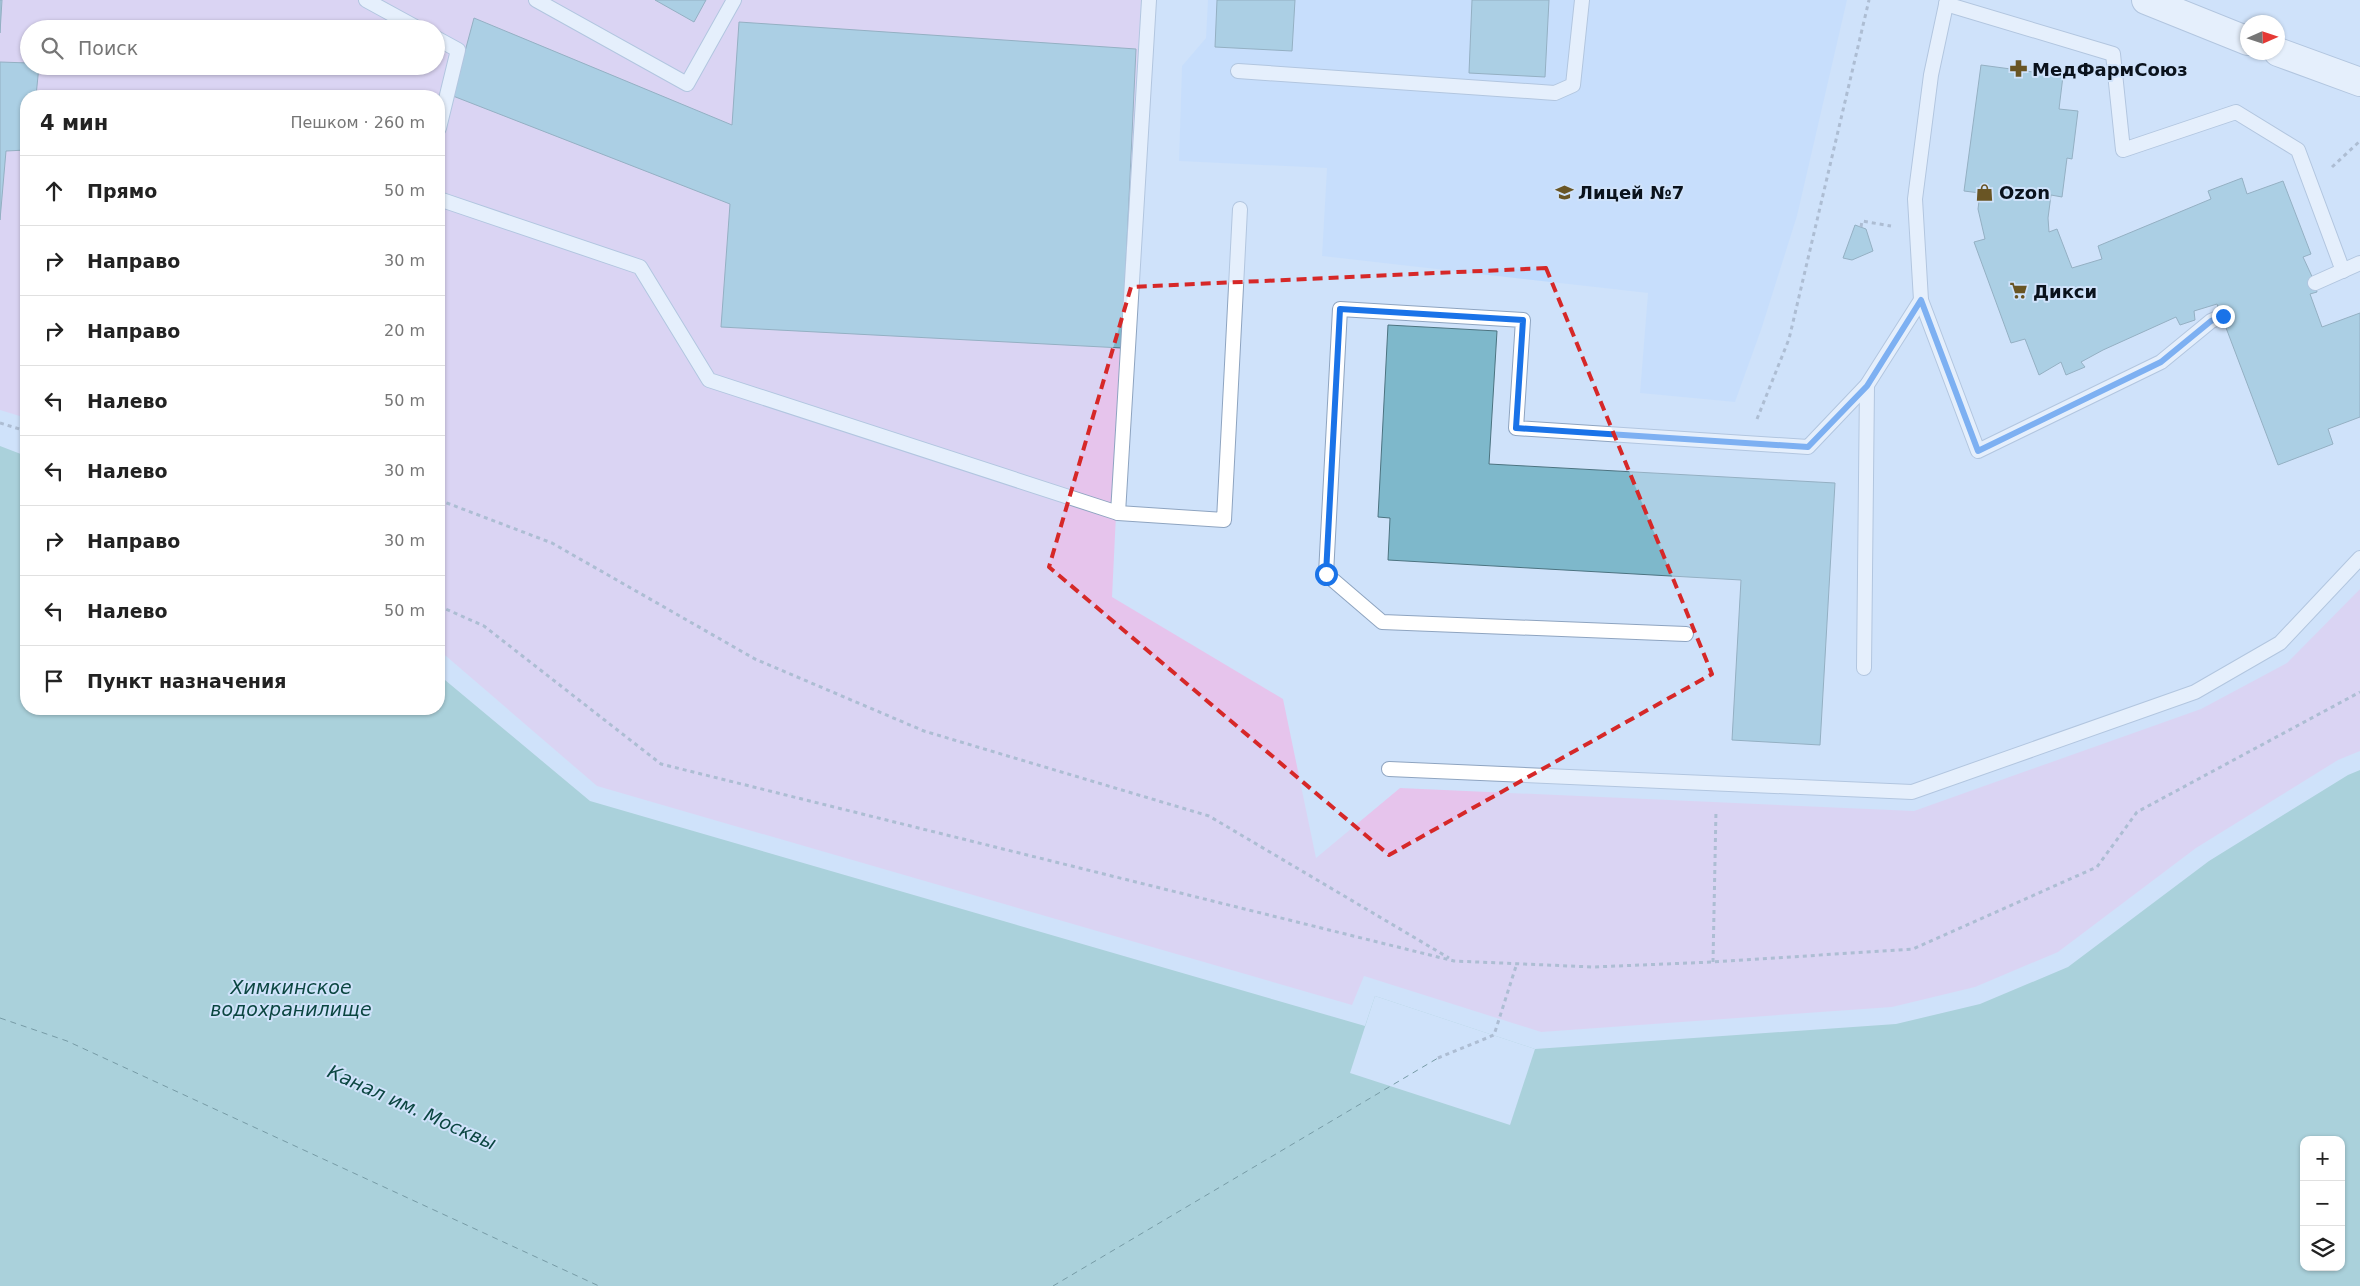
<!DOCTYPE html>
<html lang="ru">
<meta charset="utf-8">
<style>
:root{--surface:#fff;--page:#f2f2f2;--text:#222;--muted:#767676;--line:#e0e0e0}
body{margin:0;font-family:"DejaVu Sans",sans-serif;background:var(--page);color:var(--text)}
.controls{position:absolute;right:15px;bottom:15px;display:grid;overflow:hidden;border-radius:10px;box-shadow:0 1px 4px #0004}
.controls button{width:45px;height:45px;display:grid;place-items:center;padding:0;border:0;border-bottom:1px solid var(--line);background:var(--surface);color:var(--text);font:25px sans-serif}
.compass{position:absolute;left:2240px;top:15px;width:45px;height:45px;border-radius:50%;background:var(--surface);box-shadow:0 1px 4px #0004;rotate:87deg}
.stop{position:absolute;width:15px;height:15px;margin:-11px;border:4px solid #1a73e8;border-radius:50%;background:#fff}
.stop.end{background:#1a73e8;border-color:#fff;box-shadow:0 1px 5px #0008}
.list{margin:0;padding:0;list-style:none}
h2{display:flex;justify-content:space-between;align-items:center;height:65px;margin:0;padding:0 20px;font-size:21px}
h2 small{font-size:16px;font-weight:400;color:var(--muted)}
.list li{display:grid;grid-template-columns:32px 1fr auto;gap:15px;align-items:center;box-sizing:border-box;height:70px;padding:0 20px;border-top:1px solid var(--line)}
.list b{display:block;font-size:19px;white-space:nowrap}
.list em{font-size:16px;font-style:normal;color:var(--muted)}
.icon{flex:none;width:28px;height:28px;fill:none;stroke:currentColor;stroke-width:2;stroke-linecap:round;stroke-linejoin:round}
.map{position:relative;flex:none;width:2360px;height:1286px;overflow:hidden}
.search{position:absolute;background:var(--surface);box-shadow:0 1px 4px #0004;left:20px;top:20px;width:425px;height:55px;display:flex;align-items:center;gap:12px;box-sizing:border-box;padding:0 18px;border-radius:28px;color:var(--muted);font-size:19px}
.panel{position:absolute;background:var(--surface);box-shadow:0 1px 4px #0004;left:20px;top:90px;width:425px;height:625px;border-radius:20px}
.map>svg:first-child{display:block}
.built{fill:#bddafe}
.green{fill:#e6c4ec;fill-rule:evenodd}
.water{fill:#7dbcb5;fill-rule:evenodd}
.pier{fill:#cfe2fa}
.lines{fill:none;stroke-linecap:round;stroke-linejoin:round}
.ferry{stroke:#0b4641;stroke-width:1;stroke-dasharray:6 5;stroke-linecap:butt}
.building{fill:#7eb8cb;stroke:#4c7380}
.service-casing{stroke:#8ea4c0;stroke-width:16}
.minor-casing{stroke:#8ea4c0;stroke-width:30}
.path{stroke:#8391a4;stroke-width:3;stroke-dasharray:4 4;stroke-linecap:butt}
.service{stroke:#fff;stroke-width:14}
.minor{stroke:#fff;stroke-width:28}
.route{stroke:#1a73e8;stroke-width:6}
.marked{fill:none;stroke:#d62828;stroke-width:4;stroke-dasharray:10 6;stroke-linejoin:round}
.labels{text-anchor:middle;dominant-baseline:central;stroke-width:4;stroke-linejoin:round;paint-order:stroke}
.poi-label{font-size:18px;font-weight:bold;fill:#0a121c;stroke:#cfe2fa;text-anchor:start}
.water-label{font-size:19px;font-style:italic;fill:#0b4641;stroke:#cfe2fa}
</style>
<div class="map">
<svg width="2360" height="1286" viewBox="0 0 2360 1286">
<rect width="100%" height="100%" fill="#cfe2fa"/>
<!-- built -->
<path class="built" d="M1208 0H1847L1797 216 1761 330 1735 402 1640 393 1648 293 1322 256 1327 168 1179 161 1182 66 1206 38Z"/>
<!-- green -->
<path class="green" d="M0 0H1141L1112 597 1283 699 1316 858 1400 788 1914 811 2201 709 2287 663 2360 589V751L2338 760 2196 848 2058 952 1975 987 1892 1007 1541 1032 1364 976 1352 1005 597 786 446 656 439 652V96H26V418L0 410ZM29 29H436V66H29Z"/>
<!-- water -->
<path class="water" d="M0 446 26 456V709H439V675L590 801 1365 1026 1375 996 1535 1049 1896 1024 1980 1004 2068 967 2209 861 2348 775 2360 770V1286H0ZM2304 1140H2341V1267H2304Z"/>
<!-- pier -->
<path class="pier" d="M1375 996 1535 1049 1510 1125 1350 1073Z"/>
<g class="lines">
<!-- ferry -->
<g class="ferry">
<path d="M0 1018 67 1041 599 1286"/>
<path d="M1053 1286 1438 1058"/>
</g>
</g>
<!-- building -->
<g class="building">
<path d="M0 0H2L0 33Z"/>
<path d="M655 0H706L694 22Z"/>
<path d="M1217 0H1295L1292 51 1215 47Z"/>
<path d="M1472 0H1549L1545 77 1469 73Z"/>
<path d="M474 18 732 125 739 22 1136 49 1122 348 721 327 730 204 453 96Z"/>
<path d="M0 62 29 63V66H39L36 96H26V150L6 151 0 220Z"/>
<path d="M1981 65 2063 76 2059 109 2078 111 2072 159 2067 158 2062 197 2051 195 2048 218 2049 232 2057 229 2072 268 2102 259 2098 246 2211 199 2208 191 2242 178 2247 194 2283 181 2311 254 2303 257 2315 283 2317 292 2310 294 2322 327 2360 313V417L2328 429 2333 444 2278 465 2217 304 2194 311 2195 320 2180 325 2176 317 2103 350 2081 362 2085 367 2066 375 2061 362 2039 375 2025 339 2011 343 1974 242 1985 239 1978 209 1980 193 1964 191Z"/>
<path d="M1855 225 1866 229 1873 251 1852 260 1843 258Z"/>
<path d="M1388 325 1497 331 1489 464 1835 483 1820 745 1732 740 1741 580 1388 560 1390 518 1378 517Z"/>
</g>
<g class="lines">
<defs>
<g id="service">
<path d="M366 0 419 29"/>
<path d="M536 0 687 84 734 0"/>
<path d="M1947 0 1931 75 1915 199 1921 300 1978 451 2161 362 2211 321 2223 316"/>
<path d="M1946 4 2113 54 2123 150 2236 112 2298 150 2343 271"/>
<path d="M436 38 458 50 439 128"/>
<path d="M1238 71 1555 93 1573 85 1582 0"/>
<path d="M439 199 640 267 709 380 1118 513 1149 0"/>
<path d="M2315 283 2360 263"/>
<path d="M1118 513 1224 520 1240 209"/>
<path d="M1686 634 1382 622 1326 574 1340 309 1523 320 1516 428 1808 447 1867 385 1921 300"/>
<path d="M1864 668 1867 385"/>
<path d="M1389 769 1912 792 2195 692 2280 643 2360 558"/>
</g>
<g id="minor">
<path d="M2146 0 2248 41"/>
<path d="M2278 52 2360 82"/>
</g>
</defs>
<!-- service casing -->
<use href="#service" class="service-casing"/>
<!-- minor casing -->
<use href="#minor" class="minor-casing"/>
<!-- path -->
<g class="path">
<path d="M2332 167 2360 141"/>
<path d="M1861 227 1862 221 1891 226"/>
<path d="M1757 419 1789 339 1869 0"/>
<path d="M0 423 26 431"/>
<path d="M439 500 552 543 755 659 924 731 1209 816 1449 958"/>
<path d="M439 606 484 626 661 764 1454 961 1593 967 1713 962 1913 949 2097 867 2137 812 2360 692"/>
<path d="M1713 962 1716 810"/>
<path d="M1438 1058 1494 1035 1517 963"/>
</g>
<!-- service -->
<use href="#service" class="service"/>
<!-- minor -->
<use href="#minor" class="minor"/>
</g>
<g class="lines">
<!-- route -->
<path class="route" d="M1326 574 1340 309 1523 320 1516 428 1808 447 1867 386 1921 300 1978 451 2161 362 2211 321 2223 316"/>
</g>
<!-- marked area -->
<path d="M0 0H2360V1286H0ZM1546 268 1712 674 1389 855 1049 567 1131 287Z" fill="#cfe2fa" fill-opacity=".55" fill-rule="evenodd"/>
<path class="marked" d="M1546 268 1712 674 1389 855 1049 567 1131 287Z"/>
<!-- icons -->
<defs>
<symbol id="pharmacy-bare" viewBox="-9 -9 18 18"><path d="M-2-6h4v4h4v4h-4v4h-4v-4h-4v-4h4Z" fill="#695524" stroke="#cfe2fa" stroke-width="2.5" paint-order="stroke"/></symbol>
<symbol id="school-bare" viewBox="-9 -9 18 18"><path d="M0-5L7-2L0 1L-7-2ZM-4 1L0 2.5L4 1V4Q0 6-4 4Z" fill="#695524" stroke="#cfe2fa" stroke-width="2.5" paint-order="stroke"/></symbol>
<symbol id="shop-bare" viewBox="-9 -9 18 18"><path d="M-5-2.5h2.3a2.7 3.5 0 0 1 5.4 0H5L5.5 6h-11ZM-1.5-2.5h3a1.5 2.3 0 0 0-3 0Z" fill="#695524" stroke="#cfe2fa" stroke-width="2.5" paint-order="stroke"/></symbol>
<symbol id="supermarket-bare" viewBox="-9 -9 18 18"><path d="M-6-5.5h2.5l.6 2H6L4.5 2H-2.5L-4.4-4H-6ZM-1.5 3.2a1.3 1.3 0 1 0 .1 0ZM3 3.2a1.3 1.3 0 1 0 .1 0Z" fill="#695524" stroke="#cfe2fa" stroke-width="2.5" paint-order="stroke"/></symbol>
</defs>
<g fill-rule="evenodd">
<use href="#pharmacy-bare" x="2006" y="56" width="25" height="25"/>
<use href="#school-bare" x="1552" y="180" width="25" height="25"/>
<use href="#shop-bare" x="1972" y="180" width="25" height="25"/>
<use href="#supermarket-bare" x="2006" y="278" width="25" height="25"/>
</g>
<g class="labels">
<!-- poi labels -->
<g class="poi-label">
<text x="2032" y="69">МедФармСоюз</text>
<text x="1578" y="192">Лицей №7</text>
<text x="1999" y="192">Ozon</text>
<text x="2033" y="291">Дикси</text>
</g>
<!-- water labels -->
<g class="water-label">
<text x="291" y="987">Химкинское<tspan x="291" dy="22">водохранилище</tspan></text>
<text transform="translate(412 1107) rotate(24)">Канал им. Москвы</text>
</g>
</g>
</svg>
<div class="controls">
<button>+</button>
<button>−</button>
<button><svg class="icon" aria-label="layers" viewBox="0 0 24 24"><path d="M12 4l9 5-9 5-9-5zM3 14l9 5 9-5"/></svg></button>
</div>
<svg class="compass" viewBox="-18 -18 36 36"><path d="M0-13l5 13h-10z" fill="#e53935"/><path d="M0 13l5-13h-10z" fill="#767676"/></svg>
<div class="stop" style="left:1326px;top:574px"></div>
<div class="stop end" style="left:2223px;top:316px"></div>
<div class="search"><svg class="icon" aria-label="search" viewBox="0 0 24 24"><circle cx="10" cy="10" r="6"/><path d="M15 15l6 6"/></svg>Поиск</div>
<section class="panel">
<h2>4 мин<small>Пешком · 260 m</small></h2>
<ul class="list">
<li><svg class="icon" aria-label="ahead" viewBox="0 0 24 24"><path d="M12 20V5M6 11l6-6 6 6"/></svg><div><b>Прямо</b></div><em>50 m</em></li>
<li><svg class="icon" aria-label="right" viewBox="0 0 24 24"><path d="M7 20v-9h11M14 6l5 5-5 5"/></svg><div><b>Направо</b></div><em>30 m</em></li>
<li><svg class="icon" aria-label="right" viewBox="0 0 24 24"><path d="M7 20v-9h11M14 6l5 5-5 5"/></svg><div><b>Направо</b></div><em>20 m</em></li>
<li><svg class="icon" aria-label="left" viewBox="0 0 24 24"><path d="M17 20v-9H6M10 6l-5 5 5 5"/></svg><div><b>Налево</b></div><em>50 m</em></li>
<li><svg class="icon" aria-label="left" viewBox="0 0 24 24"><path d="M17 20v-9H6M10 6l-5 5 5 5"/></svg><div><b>Налево</b></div><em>30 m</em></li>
<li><svg class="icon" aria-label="right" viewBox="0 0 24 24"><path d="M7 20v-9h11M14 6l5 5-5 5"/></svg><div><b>Направо</b></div><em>30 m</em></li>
<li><svg class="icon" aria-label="left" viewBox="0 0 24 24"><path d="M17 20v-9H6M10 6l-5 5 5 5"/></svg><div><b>Налево</b></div><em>50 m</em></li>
<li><svg class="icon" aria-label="arrive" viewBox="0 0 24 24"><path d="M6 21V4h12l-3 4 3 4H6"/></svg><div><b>Пункт назначения</b></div></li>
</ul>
</section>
</div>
